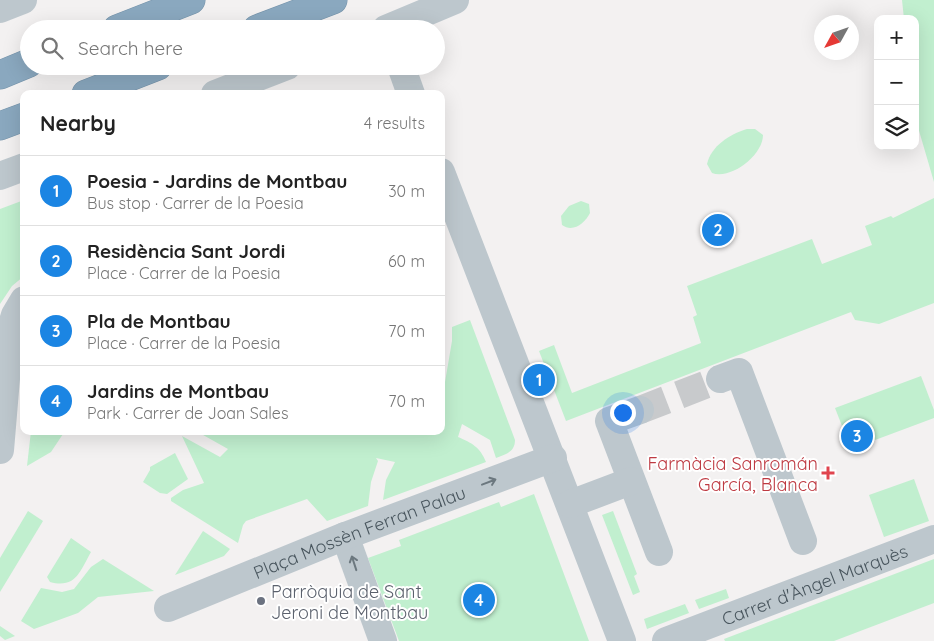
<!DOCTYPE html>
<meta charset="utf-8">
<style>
:root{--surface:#fff;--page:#f2f2f2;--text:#222;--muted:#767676;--line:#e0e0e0;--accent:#1b85e3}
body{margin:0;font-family:Quicksand,sans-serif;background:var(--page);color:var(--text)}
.controls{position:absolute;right:15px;top:15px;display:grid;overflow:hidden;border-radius:10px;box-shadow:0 5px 20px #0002}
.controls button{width:45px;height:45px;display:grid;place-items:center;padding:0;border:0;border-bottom:1px solid var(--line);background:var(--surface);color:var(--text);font:25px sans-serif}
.compass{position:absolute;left:814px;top:15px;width:45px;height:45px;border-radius:50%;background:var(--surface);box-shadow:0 5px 20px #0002;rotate:230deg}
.you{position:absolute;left:622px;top:412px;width:18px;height:18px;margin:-12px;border:4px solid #fff;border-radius:50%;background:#1a73e8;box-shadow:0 0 0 8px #1a73e833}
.badge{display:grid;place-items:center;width:32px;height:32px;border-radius:50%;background:var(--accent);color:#fff;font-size:16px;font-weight:700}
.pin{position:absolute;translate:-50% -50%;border:2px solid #fff;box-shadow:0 1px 5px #0006}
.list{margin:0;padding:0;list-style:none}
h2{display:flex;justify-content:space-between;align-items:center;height:65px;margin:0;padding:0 20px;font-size:21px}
h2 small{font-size:16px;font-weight:400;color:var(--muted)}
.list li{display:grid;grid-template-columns:32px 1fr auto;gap:15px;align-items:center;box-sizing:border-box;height:70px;padding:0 20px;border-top:1px solid var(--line)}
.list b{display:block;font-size:19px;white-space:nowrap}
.list p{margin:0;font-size:16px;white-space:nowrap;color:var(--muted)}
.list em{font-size:16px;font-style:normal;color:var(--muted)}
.icon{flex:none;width:28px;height:28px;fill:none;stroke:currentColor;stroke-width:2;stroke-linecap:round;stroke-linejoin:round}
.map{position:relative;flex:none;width:934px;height:641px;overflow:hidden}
.search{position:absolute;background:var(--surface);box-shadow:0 5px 20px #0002;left:20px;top:20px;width:425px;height:55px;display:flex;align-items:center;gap:12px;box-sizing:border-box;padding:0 18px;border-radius:28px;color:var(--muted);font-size:19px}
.panel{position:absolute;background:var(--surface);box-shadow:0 5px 20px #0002;left:20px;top:90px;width:425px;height:345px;border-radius:10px}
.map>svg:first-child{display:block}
.green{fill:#c1efcf}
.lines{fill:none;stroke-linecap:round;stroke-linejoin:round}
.minor-tunnel{stroke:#c8cacc;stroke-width:28;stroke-dasharray:28 14;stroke-linecap:butt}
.highway-casing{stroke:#7593aa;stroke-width:29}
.minor{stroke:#bdc7cd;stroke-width:28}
.highway{stroke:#8aa8bf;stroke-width:28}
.oneway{stroke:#6c787f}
.health-dot{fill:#e0444e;stroke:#fff;stroke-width:2}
.worship-dot{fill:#6b7280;stroke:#fff;stroke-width:2}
.labels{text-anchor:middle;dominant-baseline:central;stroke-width:4;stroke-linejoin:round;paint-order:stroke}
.health-label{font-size:18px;fill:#be3a42;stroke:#fff;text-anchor:end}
.street-label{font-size:18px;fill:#49565e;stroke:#fff}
.worship-label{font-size:18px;fill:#5b616d;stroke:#fff;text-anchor:start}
</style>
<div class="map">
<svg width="934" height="641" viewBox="0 0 934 641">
<rect width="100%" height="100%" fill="#f3f1f1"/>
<!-- green -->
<g class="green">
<path d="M902 0H934V182L915 117V19H904Z"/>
<path d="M747 129H755L763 135C763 155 731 180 712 173L707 164C711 146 730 134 747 129Z"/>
<path d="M934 198V303L879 324 855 320 851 312 566 421 539 351 554 345 572 393 701 343 693 317 697 315 687 286 812 239 822 264 872 245 865 226 891 216 893 218Z"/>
<path d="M24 200V276L12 286 0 304V209Z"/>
<path d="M581 201 589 204 590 213C585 223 573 233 562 225L561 216 569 206Z"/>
<path d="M470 320 515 440C515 452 506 454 496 458L490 440 462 424 458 437C472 443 480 447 486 462L383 500 386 480 395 462 376 458 378 461 371 482 368 506 327 521 307 499 246 521 243 525 238 543 171 501V498L183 490 204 483 182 436 220 457 228 449 196 431H441V380L445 382 452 341V327Z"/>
<path d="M921 376 934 410V418L851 449 835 408Z"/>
<path d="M31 431H65L51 452 27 466Z"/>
<path d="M175 453 188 479 167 494 160 493 143 482 150 470V467Z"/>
<path d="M914 479 929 521 884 537 869 495Z"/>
<path d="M534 494 589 641H399L368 558 401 546 399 540 499 502 501 507Z"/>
<path d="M28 511 43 521 0 592V558Z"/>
<path d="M613 511 637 574 634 576 640 592 633 595 602 515Z"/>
<path d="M203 531 230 549 224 556 175 575Z"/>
<path d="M71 538 91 552C80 571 76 589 50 582L47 577Z"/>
<path d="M103 559 154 591 98 597 78 613 34 629 21 621 41 588 62 592 74 589 91 567Z"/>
<path d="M934 559V603L834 641H725L724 639Z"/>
<path d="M726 589 729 598 699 609 695 600Z"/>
<path d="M685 604 689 613 647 629 644 619Z"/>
<path d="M0 626 15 636 5 640 0 636Z"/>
</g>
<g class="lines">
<!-- minor-tunnel -->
<path class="minor-tunnel" d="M640 410 720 379"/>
<defs>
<g id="highway">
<path d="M117 29 191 0"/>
<path d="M257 29 333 0"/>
<path d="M0 75 29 63"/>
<path d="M86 94 158 66"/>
<path d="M0 126 24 117"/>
</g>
</defs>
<!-- highway casing -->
<use href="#highway" class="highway-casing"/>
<!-- minor -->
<g class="minor">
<path d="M0 9 23 0"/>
<path d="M386 29 455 0"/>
<path d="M401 66 411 94"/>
<path d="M215 94 287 66"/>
<path d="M441 172 622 641"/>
<path d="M0 176 24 167"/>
<path d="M720 379 739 372 803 541"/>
<path d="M640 410 609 421 659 552"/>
<path d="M0 450 10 331 15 315 24 300"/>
<path d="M570 504 631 481"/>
<path d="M345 536 383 641"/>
<path id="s1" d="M168 608 345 536 553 458"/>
<path id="s2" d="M666 641 934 539"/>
</g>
<!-- highway -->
<use href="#highway" class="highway"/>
</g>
<!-- one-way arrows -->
<defs><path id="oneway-shaft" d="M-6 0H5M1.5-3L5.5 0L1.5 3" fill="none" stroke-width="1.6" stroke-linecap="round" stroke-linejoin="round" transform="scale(1.25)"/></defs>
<g class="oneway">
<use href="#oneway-shaft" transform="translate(489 482) rotate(-21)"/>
<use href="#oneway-shaft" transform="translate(354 563) rotate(-108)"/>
</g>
<!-- markers -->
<path class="health-dot" d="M825.5 465.5h5v5h5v5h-5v5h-5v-5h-5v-5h5z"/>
<circle class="worship-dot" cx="261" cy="601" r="5"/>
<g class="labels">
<!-- health labels -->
<g class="health-label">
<text x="818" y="463">Farmàcia Sanromán<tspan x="818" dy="21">García, Blanca</tspan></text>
</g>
<!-- street labels -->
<g class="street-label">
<text stroke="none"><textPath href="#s1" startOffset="206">Plaça Mossèn Ferran Palau</textPath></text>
<text stroke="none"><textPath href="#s2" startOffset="159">Carrer d'Àngel Marquès</textPath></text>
</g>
<!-- worship labels -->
<g class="worship-label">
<text x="271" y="591">Parròquia de Sant<tspan x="271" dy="21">Jeroni de Montbau</tspan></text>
</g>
</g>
</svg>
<div class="controls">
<button>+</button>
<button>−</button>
<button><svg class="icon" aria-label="layers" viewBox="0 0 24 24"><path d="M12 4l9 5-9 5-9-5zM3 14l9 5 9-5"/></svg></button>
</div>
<svg class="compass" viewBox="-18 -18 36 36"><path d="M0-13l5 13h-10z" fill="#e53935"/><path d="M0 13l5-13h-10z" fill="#767676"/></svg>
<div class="you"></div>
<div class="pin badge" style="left:539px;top:380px">1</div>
<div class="pin badge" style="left:718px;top:230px">2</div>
<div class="pin badge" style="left:857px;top:436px">3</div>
<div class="pin badge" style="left:479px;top:600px">4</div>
<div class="search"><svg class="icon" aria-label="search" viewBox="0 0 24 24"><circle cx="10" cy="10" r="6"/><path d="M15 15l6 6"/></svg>Search here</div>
<section class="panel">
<h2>Nearby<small>4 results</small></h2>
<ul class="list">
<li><span class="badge">1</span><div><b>Poesia - Jardins de Montbau</b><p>Bus stop · Carrer de la Poesia</p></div><em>30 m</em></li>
<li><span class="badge">2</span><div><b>Residència Sant Jordi</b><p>Place · Carrer de la Poesia</p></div><em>60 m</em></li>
<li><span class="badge">3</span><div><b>Pla de Montbau</b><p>Place · Carrer de la Poesia</p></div><em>70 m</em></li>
<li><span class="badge">4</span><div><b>Jardins de Montbau</b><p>Park · Carrer de Joan Sales</p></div><em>70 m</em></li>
</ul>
</section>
</div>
